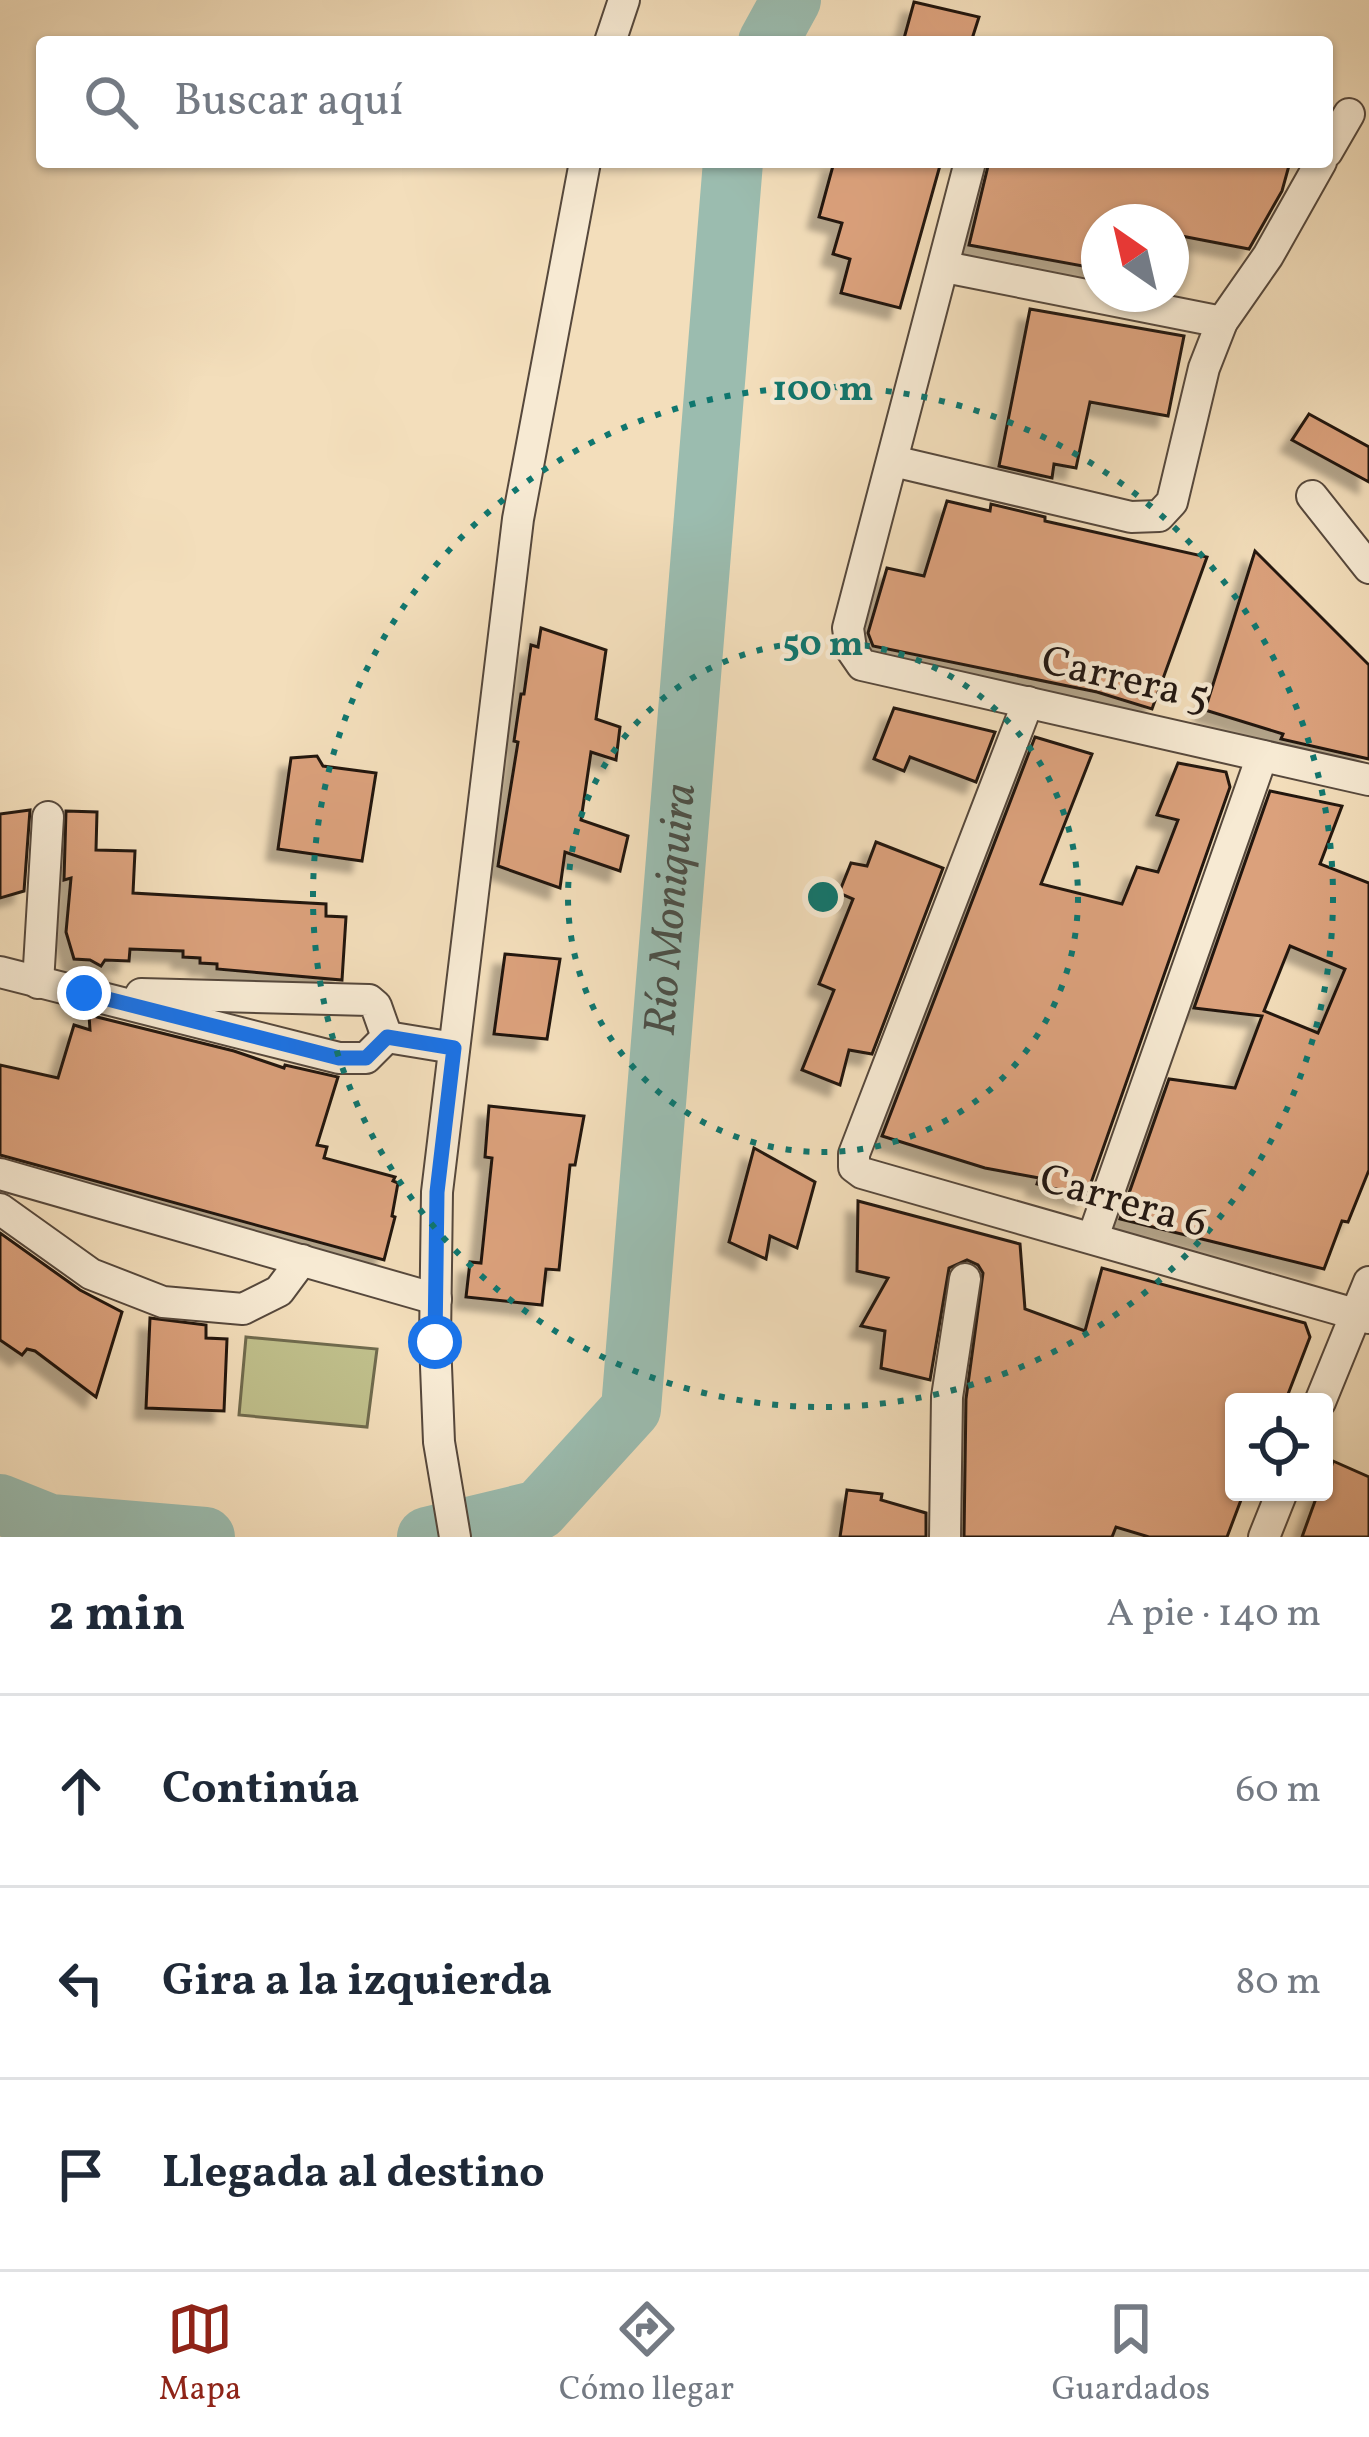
<!DOCTYPE html>
<html lang="es">
<meta charset="utf-8">
<style>
:root{--surface:#fff;--page:#f6f6f7;--text:#1f2937;--muted:#747a83;--line:#e0e1e3;--accent:#8f2418}
body{margin:0;font-family:Vollkorn,serif;background:var(--page);color:var(--text)}
.controls{position:absolute;right:36px;bottom:36px;display:grid;overflow:hidden;border-radius:12px;box-shadow:0 3px 9px #0004}
.controls button{width:108px;height:108px;display:grid;place-items:center;padding:0;border:0;border-bottom:3px solid var(--line);background:var(--surface);color:var(--text);font:60px sans-serif}
.compass{position:absolute;left:1081px;top:204px;width:108px;height:108px;border-radius:50%;background:var(--surface);box-shadow:0 3px 9px #0004;rotate:326deg}
.stop{position:absolute;width:36px;height:36px;margin:-27px;border:9px solid #1a73e8;border-radius:50%;background:#fff}
.stop.end{background:#1a73e8;border-color:#fff;box-shadow:0 3px 12px #0008}
.list{margin:0;padding:0;list-style:none}
h2{display:flex;justify-content:space-between;align-items:center;height:156px;margin:0;padding:0 48px;font-size:51px}
h2 small{font-size:39px;font-weight:400;color:var(--muted)}
.list li{display:grid;grid-template-columns:78px 1fr auto;gap:36px;align-items:center;box-sizing:border-box;height:192px;padding:0 48px;border-top:3px solid var(--line)}
.list b{display:block;font-size:45px;white-space:nowrap}
.list em{font-size:39px;font-style:normal;color:var(--muted)}
.icon{flex:none;width:66px;height:66px;fill:none;stroke:currentColor;stroke-width:2;stroke-linecap:round;stroke-linejoin:round}
.map{position:relative;flex:none;width:1369px;height:1537px;overflow:hidden}
.search{position:absolute;background:var(--surface);box-shadow:0 3px 9px #0004;left:36px;right:36px;top:36px;height:132px;display:flex;align-items:center;gap:30px;box-sizing:border-box;padding:0 42px;border-radius:12px;color:var(--muted);font-size:45px}
.sheet{height:732px;background:var(--surface)}
nav{display:flex;justify-content:space-around;align-items:center;box-sizing:border-box;height:168px;border-top:3px solid var(--line);background:var(--surface);font-size:33px;color:var(--muted)}
nav a{display:grid;justify-items:center;gap:6px}
nav .on{color:var(--accent)}
.map>svg:first-child{display:block}
.garden{fill:#c0c08c;stroke:#706b4e;stroke-width:3}
.lines{fill:none;stroke-linecap:round;stroke-linejoin:round}
.river{stroke:#9bbcaf;stroke-width:60}
.building{fill:#dba17b;stroke:#211611;stroke-width:3;fill-rule:evenodd;filter:url(#shadow)}
.street-casing{stroke:#56483c;stroke-width:34}
.street{stroke:#f7ead3;stroke-width:30}
.route{stroke:#1a73e8;stroke-width:15}
.ring{fill:none;stroke:#0f766e;stroke-width:6;stroke-dasharray:6 12}
.labels{text-anchor:middle;dominant-baseline:central;stroke-width:9;stroke-linejoin:round;paint-order:stroke}
.street-label{font-size:42px;fill:#211611;stroke:#f7ead3}
.water-label{font-size:45px;font-style:italic;fill:#4c5048;stroke:#f7ead3}
.centre{fill:#0f766e;stroke:#f7ead3;stroke-width:6}
.ring-label{font-size:36px;text-anchor:middle;font-weight:bold;fill:#0f766e;stroke:#f7ead3;stroke-width:9;stroke-linejoin:round;paint-order:stroke}
</style>
<div class="map">
<svg width="1369" height="1537" viewBox="0 0 1369 1537">
<defs>
<filter id="shadow"><feDropShadow dx="-11" dy="11" stdDeviation="3" flood-color="#0004"/></filter>
</defs>
<rect width="100%" height="100%" fill="#f3debb"/>
<filter id="stains"><feTurbulence type="fractalNoise" baseFrequency=".00167" numOctaves="4"/><feColorMatrix values="0 0 0 0 .2 0 0 0 0 .09 0 0 0 0 .02 0 0 0 .5 -.17"/></filter>
<radialGradient id="worn" r=".72"><stop offset=".6" stop-color="#630" stop-opacity="0"/><stop offset="1" stop-color="#630" stop-opacity=".3"/></radialGradient>
<!-- garden -->
<path class="garden" d="M246 1337 377 1349 367 1427 239 1415Z"/>
<g class="lines">
<!-- river -->
<g class="river">
<path d="M768 42 791 0"/>
<path d="M0 1504 50 1524 205 1537"/>
<path id="s1" d="M427 1537 539 1510 631 1409 733 162"/>
</g>
</g>
<!-- building -->
<g class="building">
<path d="M914 2 979 17 971 42H903Z"/>
<path d="M834 162H941L900 308 841 293 850 259 833 254 842 223 819 217Z"/>
<path d="M989 162H1290L1282 191 1249 249 1171 234V222H1099V269L969 245Z"/>
<path d="M1030 309 1184 336 1168 416 1090 402 1076 468 1054 464 1052 478 999 466Z"/>
<path d="M1309 414 1369 447V482L1292 440Z"/>
<path d="M947 501 990 511 991 504 1045 517V521L1207 557 1152 709 1097 692 873 646 868 633 887 568 924 576Z"/>
<path d="M1255 551 1369 665V759L1281 739 1283 734 1205 710Z"/>
<path d="M541 628 606 650 596 719 620 727 616 760 591 752 581 820 628 836 620 871 565 852 560 888 498 866 518 742 514 741 521 694H524L531 645 538 647Z"/>
<path d="M894 708 995 732 976 782 910 757 904 771 874 759Z"/>
<path d="M1035 737 1092 754 1041 884 1122 904 1137 867 1158 872 1178 820 1157 815 1178 763 1226 772 1230 787 1086 1197 1037 1184 1039 1178 985 1168 882 1136Z"/>
<path d="M317 756 323 766 376 773 362 861 278 849 291 758Z"/>
<path d="M1270 791 1342 806 1320 864 1369 883V1170L1348 1222 1342 1221 1324 1269 1120 1219 1169 1079 1235 1088 1262 1016 1194 1008ZM1290 946 1345 969 1318 1033 1264 1011Z"/>
<path d="M30 810 24 891 0 898V814Z"/>
<path d="M66 811 97 812 96 850 135 851 133 893 326 904V916L346 917 342 980 217 969V964L200 963V958L183 957V951L130 949 129 961 105 960 101 966 90 960 74 959 66 932 71 878 64 880Z"/>
<path d="M876 842 943 868 872 1054 849 1050 840 1085 802 1070 834 990 819 984 853 899 839 893 851 863 867 866Z"/>
<path d="M505 954 560 959 547 1039 494 1034Z"/>
<path d="M89 1015 234 1051 284 1068 285 1065 338 1077 317 1145 327 1147 324 1158 395 1177 393 1181 398 1183 392 1216 395 1217 384 1260 0 1155V1065L58 1078 74 1025 90 1030Z"/>
<path d="M489 1106 584 1116 575 1165H570L559 1270 546 1269 542 1305 466 1297 470 1262 481 1263 492 1158 485 1157Z"/>
<path d="M754 1148 815 1182 797 1248 770 1236 766 1259 729 1242Z"/>
<path d="M858 1201 1020 1244 1025 1309 1085 1331 1102 1268 1305 1323 1310 1337 1285 1402H1234V1492H1244L1227 1537H1149L1116 1527 1112 1537H964L966 1399 983 1273 978 1265 967 1260 949 1268 930 1380 881 1368 885 1331 861 1326 888 1278 857 1271Z"/>
<path d="M0 1233 80 1290 122 1312 96 1397 35 1351 27 1349 22 1355 0 1340Z"/>
<path d="M150 1318 206 1325V1338L227 1339 224 1411 146 1408Z"/>
<path d="M1333 1461 1369 1477V1537H1302L1315 1501 1320 1492H1324Z"/>
<path d="M847 1490 882 1494 881 1500 926 1513V1537H840Z"/>
</g>
<g class="lines">
<defs>
<g id="street">
<path d="M610 42 624 0"/>
<path d="M1327 152 1349 114"/>
<path d="M970 162 848 628 851 649 862 665 1369 780"/>
<path d="M945 267 1222 322"/>
<path d="M893 461 1131 517 1159 516 1172 502 1204 368 1222 322 1268 256 1321 162"/>
<path d="M1312 496 1369 568"/>
<path d="M1028 702 854 1154V1167L862 1173 1369 1318"/>
<path d="M0 972 339 1058H366L387 1037"/>
<path d="M38 983 48 817"/>
<path d="M141 994 369 1000 376 1006 387 1037"/>
<path d="M387 1037 454 1048"/>
<path d="M0 1174 436 1299"/>
<path d="M0 1209 91 1274 163 1302 243 1309 279 1291 302 1260"/>
<path d="M1093 1237 1262 756"/>
<path d="M1320 1402 1369 1282"/>
<path d="M455 1537 439 1442 435 1341 437 1192 518 519 585 162"/>
<path d="M945 1537 947 1397 965 1279"/>
<path d="M1264 1537 1282 1492"/>
</g>
</defs>
<!-- street casing -->
<use href="#street" class="street-casing"/>
<!-- street -->
<use href="#street" class="street"/>
</g>
<g class="lines">
<!-- route -->
<path class="route" d="M84 993 339 1058H366L387 1037 454 1048 437 1192 435 1342"/>
</g>
<!-- distance rings -->
<g class="ring">
<circle cx="823" cy="897" r="255"/>
<circle cx="823" cy="897" r="510"/>
</g>
<g class="labels">
<!-- street labels -->
<g class="street-label">
<text transform="translate(1125 681) rotate(13)">Carrera 5</text>
<text transform="translate(1123 1203) rotate(16)">Carrera 6</text>
</g>
<!-- water labels -->
<g class="water-label">
<text stroke="none"><textPath href="#s1" startOffset="753">Río Moniquira</textPath></text>
</g>
</g>
<circle cx="823" cy="897" r="18" class="centre"/>
<g class="ring-label">
<text x="823" y="400">100 m</text>
<text x="823" y="655">50 m</text>
</g>
<rect width="100%" height="100%" filter="url(#stains)"/>
<rect width="100%" height="100%" fill="url(#worn)"/>
</svg>
<div class="controls">
<button><svg class="icon" aria-label="locate" viewBox="0 0 24 24"><circle cx="12" cy="12" r="6"/><path d="M12 2v4M12 18v4M2 12h4M18 12h4"/></svg></button>
</div>
<svg class="compass" viewBox="-18 -18 36 36"><path d="M0-13l5 13h-10z" fill="#e53935"/><path d="M0 13l5-13h-10z" fill="#747a83"/></svg>
<div class="stop" style="left:435px;top:1342px"></div>
<div class="stop end" style="left:84px;top:993px"></div>
<div class="search"><svg class="icon" aria-label="search" viewBox="0 0 24 24"><circle cx="10" cy="10" r="6"/><path d="M15 15l6 6"/></svg>Buscar aquí</div>
</div>
<section class="sheet">
<h2>2 min<small>A pie · 140 m</small></h2>
<ul class="list">
<li><svg class="icon" aria-label="ahead" viewBox="0 0 24 24"><path d="M12 20V5M6 11l6-6 6 6"/></svg><div><b>Continúa</b></div><em>60 m</em></li>
<li><svg class="icon" aria-label="left" viewBox="0 0 24 24"><path d="M17 20v-9H6M10 6l-5 5 5 5"/></svg><div><b>Gira a la izquierda</b></div><em>80 m</em></li>
<li><svg class="icon" aria-label="arrive" viewBox="0 0 24 24"><path d="M6 21V4h12l-3 4 3 4H6"/></svg><div><b>Llegada al destino</b></div></li>
</ul>
</section>
<nav>
<a class="on"><svg class="icon" aria-label="map" viewBox="0 0 24 24"><path d="M3 6l6-2 6 2 6-2v14l-6 2-6-2-6 2zM9 4v14M15 6v14"/></svg>Mapa</a>
<a><svg class="icon" aria-label="directions" viewBox="0 0 24 24"><path d="M12 3l9 9-9 9-9-9zM9 14v-3h6M13 9l2 2-2 2"/></svg>Cómo llegar</a>
<a><svg class="icon" aria-label="saved" viewBox="0 0 24 24"><path d="M7 4h10v16l-5-4-5 4z"/></svg>Guardados</a>
</nav>
